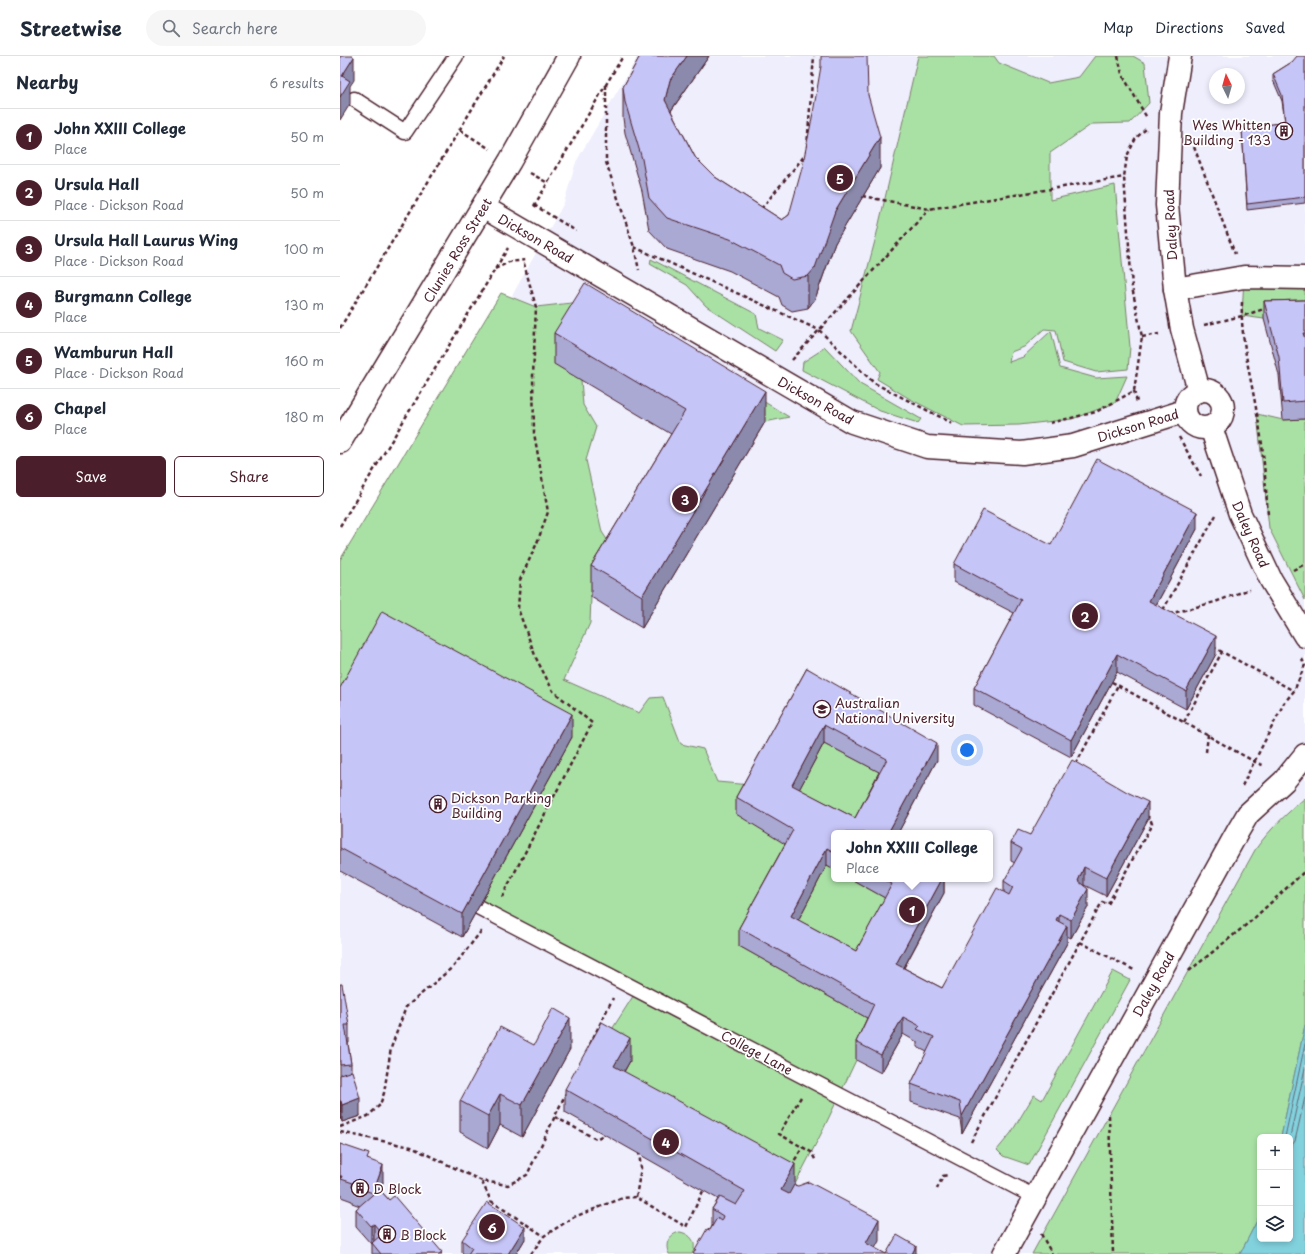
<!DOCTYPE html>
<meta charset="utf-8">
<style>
:root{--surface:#fff;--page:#f6f6f7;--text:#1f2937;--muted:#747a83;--line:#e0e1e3;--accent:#4a1f2b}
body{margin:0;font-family:"Playpen Sans",sans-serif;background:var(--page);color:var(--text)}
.controls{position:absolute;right:12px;bottom:12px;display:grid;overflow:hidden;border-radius:6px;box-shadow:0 2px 6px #0003}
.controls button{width:36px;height:36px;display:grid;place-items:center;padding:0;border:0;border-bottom:1px solid var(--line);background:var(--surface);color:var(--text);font:20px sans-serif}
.compass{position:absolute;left:869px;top:12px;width:36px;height:36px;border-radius:50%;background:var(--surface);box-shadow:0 2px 6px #0003;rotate:355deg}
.you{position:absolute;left:627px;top:694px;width:14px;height:14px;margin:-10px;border:3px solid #fff;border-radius:50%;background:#1a73e8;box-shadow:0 0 0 6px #1a73e833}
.badge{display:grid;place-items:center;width:26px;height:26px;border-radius:50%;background:var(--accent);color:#fff;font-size:13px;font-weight:700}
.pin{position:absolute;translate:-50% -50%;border:2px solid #fff;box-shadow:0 1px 4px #0006}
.popup{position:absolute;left:491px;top:774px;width:162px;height:52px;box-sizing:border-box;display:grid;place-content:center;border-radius:6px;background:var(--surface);filter:drop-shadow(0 1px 3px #0005);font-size:13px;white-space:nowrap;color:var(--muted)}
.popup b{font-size:15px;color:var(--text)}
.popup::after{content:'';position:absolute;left:50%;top:100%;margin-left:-8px;border:8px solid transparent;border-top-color:var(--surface)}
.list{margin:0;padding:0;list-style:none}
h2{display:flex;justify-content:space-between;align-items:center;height:52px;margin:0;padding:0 16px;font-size:17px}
h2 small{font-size:13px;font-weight:400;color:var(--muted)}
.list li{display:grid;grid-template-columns:26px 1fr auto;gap:12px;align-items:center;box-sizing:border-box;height:56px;padding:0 16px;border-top:1px solid var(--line)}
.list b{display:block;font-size:15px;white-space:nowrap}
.list p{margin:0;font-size:13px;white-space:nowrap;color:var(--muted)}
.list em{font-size:13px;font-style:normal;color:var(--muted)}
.actions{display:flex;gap:8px;padding:12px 16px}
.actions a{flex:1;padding:9px 0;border:1px solid var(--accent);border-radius:6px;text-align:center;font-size:14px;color:var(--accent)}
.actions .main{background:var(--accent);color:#fff}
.icon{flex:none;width:22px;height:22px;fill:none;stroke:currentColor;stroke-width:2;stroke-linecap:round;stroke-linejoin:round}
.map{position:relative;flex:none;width:965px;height:1198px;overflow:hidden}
header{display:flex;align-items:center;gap:24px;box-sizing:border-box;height:56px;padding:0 20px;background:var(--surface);border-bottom:1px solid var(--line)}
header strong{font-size:19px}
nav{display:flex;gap:22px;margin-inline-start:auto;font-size:14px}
.search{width:280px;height:36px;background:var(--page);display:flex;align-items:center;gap:10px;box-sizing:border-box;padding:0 14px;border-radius:22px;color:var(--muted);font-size:15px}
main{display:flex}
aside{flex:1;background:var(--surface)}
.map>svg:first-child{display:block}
.built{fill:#eeeefd;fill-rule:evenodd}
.green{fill:#a9e1a5;stroke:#7a8068}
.water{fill:#82d2de;stroke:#6c8a96}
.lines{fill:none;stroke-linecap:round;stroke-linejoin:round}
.shore{stroke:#606773;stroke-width:1}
.lane-casing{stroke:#4a1f2b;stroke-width:17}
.street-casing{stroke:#4a1f2b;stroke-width:25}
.secondary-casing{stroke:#4a1f2b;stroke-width:25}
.path{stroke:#4a1f2b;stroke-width:2.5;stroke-dasharray:4 3;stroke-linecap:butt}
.lane{stroke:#fff;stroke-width:14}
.street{stroke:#fff;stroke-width:22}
.secondary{stroke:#fff;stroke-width:22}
.wall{fill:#aaa9d4;stroke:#4a1f2b;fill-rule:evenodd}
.shaded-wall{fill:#8b8aad;stroke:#4a1f2b}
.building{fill:#c6c5f7;stroke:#4a1f2b;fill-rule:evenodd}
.labels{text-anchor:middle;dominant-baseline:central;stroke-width:3.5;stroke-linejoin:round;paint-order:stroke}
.poi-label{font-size:13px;fill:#4a1f2b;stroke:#fff;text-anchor:start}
.street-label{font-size:13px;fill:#4a1f2b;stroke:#fff}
</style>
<header>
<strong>Streetwise</strong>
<div class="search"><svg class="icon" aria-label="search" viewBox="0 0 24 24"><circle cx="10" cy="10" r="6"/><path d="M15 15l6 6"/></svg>Search here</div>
<nav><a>Map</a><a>Directions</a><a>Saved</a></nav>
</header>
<main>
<aside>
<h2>Nearby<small>6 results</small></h2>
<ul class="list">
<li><span class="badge">1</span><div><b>John XXIII College</b><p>Place</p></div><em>50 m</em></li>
<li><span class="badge">2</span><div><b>Ursula Hall</b><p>Place · Dickson Road</p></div><em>50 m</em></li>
<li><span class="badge">3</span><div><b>Ursula Hall Laurus Wing</b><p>Place · Dickson Road</p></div><em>100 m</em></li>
<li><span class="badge">4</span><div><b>Burgmann College</b><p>Place</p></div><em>130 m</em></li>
<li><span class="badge">5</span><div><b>Wamburun Hall</b><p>Place · Dickson Road</p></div><em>160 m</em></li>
<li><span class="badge">6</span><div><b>Chapel</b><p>Place</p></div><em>180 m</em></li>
</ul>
<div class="actions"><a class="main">Save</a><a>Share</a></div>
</aside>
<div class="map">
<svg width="965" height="1198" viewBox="0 0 965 1198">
<rect width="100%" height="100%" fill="#fff"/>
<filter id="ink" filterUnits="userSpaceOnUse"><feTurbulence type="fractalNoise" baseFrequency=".025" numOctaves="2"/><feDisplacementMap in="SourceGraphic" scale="8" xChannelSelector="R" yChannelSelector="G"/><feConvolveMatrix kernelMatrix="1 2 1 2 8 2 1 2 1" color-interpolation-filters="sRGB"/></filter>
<g filter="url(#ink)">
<!-- built -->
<path class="built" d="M298 0H965V1198H0V529L164 254 224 147 236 106ZM875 18H899V42H875ZM494 777H650V823H494ZM920 1081H950V1183H920Z"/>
<!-- green -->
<g class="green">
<path d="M578 0H654L659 7 708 27 739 21 755 0H793L805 7 809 47 790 67 752 68 710 97V144L775 129 790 291 788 313 756 316 723 306 716 274 704 273 684 291 671 296 669 306 683 301 711 275 720 312 756 322 787 320 775 347 732 363 679 369 623 370 570 343 537 323 540 316 511 275 536 181Z"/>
<path d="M311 203 416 258 419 272 443 284 435 295 366 250 347 229 310 208Z"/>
<path d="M904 221 965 222V262L924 263 902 260Z"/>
<path d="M161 237 196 251 258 244 449 361 425 366 245 258 241 324 243 349 256 371 246 404 262 476 277 499 251 541 250 567 224 624 299 657 310 642 323 641 341 688 363 693 377 726 411 729 453 792 399 890 534 966 482 1076 454 1130 274 1033 262 989 297 934 138 851 0 654V504Z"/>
<path d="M484 290 520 328 581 363 578 367 540 355 462 314 463 306 480 295Z"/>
<path d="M917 358 943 364 965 363V544L929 472Z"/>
<path d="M484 687 547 720 516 777 452 747Z"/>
<path d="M965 742V969L941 1081H920V1159L900 1198H692L915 794C929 774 946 758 965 742Z"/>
<path d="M487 809 494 813V823H511L552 846 516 913 451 878Z"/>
<path d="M773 915 790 924 689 1109 663 1100 657 1094 671 1077 694 1039 702 1044Z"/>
<path d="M340 1176C351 1178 358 1187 352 1198H329C324 1188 329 1178 340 1176Z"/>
</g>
<!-- water -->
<path class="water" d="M965 969V1198H900L920 1159V1183H950V1081H941Z"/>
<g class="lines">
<!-- shore -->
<g class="shore">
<path d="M945 1081 965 988"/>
<path d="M950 1081 965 1012"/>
<path d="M950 1092 955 1085 965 1041"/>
</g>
<defs>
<g id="lane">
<path d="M14 43 65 76 116 0"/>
<path d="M138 851 695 1141"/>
</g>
<g id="street">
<path d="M840 0 831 57 827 149 835 233 842 273 859 335"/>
<path d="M143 151 512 366 587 391 682 397 733 390 845 355"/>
<path d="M835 233 904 221 965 222"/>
<circle cx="864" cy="353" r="19"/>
<path d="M871 371 900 458 931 524 965 580"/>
<path d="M664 1198 898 775 908 758 944 725 965 699"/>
</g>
<path id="secondary" d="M0 386 170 105 229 0"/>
</defs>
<!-- lane casing -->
<use href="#lane" class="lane-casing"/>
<!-- street casing -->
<use href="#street" class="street-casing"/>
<!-- secondary casing -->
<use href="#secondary" class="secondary-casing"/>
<!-- path -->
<g class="path">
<path d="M778 0 782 18 807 62"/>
<path d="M266 29V106L294 191 299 214"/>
<path d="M120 74 150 93"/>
<path d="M467 91 474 0"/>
<path d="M854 91 895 198"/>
<path d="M190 117 208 127"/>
<path d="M522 140 589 153 784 121"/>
<path d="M194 149 236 175"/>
<path d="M194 150 283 0"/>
<path d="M421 153 466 98"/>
<path d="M294 191 479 274 534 327 612 367"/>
<path d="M155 213 169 206 186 204"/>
<path d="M902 246C900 283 911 321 917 358 924 391 925 425 928 459"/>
<path d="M864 269 902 260 927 252"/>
<path d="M0 272 164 0"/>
<path d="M802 281 819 278"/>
<path d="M452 304 589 153"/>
<path d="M794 335 797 346"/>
<path d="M710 367 756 356 794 335 802 281 792 231 784 121 787 100 796 82 806 73"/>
<path d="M839 381 861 420"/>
<path d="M0 470 168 192"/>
<path d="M953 514 965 508"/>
<path d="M823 554 876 459"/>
<path d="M829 558 875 546 910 533"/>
<path d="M873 591 954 635"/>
<path d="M772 626 915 706 925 710"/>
<path d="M844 666 882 596"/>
<path d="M866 696 868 679"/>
<path d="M736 708 778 629"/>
<path d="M902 730 944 647 954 635 965 609 962 603"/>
<path d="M162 841 252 667 213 635 196 602 178 553 180 524 197 487 208 456 194 377 193 320 196 251 183 204"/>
<path d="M740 886 794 914"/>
<path d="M849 915 911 865 965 815"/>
<path d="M250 988 273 942"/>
<path d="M461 1041 439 1078 471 1096 476 1105"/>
<path d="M769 1059 773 1198"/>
<path d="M215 1061 256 1083 265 1078"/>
<path d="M0 1071 28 1060 40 1049 44 1037 51 992 66 951 114 910 142 874"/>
<path d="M0 1076 71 1091 142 1125 168 1129 187 1119 226 1037"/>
<path d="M631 1086 762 846 768 848 812 768 810 762 806 760"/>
<path d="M451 1110 463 1091"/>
<path d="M142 1126 151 1145 204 1180"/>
<path d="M597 1133 603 1120 608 1119"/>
<path d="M296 1141 301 1112 299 1097"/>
<path d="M701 1178 712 1198"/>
<path d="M191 1198 204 1180 234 1161 283 1142 296 1141 346 1171 364 1133"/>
</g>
<!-- lane -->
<use href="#lane" class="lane"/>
<!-- street -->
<use href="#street" class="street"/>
<!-- secondary -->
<use href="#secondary" class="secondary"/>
</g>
<!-- wall -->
<g class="wall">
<path d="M300 0H369L331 55 355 101 375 121 442 164 449 159 528 39 540 112 495 187 475 243 468 252 452 255 442 249 439 241 390 215 327 193 309 174 302 135 285 77 283 62V31Z"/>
<path d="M965 0V147L907 154 902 73 945 66 942 45 933 24V18L952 6Z"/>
<path d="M965 244V363L943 364 939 319 924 263V245Z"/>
<path d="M214 277 425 366 302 572 251 541V510L331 378 214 308Z"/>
<path d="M857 473 816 549 876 598 846 653 777 616 731 701 634 649V632L674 557 614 526V508L711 489Z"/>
<path d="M467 612 597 704 558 777H494V813L487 809 458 864 516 895 545 842 511 823H604V837L564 912 602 932 664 837V825L675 807 671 805V787L690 779 808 763 766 840 744 829 748 851 731 882 727 880V887L622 1078 620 1063 571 1046V1028L587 996 577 991V986L563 978 541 1017 516 1004V986L527 962 399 890V872L445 788 396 758V741ZM484 687 539 716 515 762 459 733Z"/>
<path d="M0 632 232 681 122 881 0 815Z"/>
<path d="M0 928 9 969V987H8L11 1008V1016L20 1060 2 1066 1 1063H0Z"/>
<path d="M194 989 230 993 182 1081 160 1069 148 1092 120 1076V1045Z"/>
<path d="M290 1005 284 1016 539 1185 370 1174 372 1170V1153L378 1143 225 1056V1033Z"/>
<path d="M0 1088 29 1104 43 1126 40 1134 49 1144 102 1198H32V1187L31 1188 16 1171V1153L20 1150 12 1147V1145L1 1141V1138H0Z"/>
<path d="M185 1183 176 1198H124L122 1196V1184Z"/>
</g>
<!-- shaded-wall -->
<g class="shaded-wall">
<path d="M347 0H369L330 56 325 44 330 24Z"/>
<path d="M14 1V24L10 30V48L0 64V41L2 20Z"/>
<path d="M540 81V112L495 187 475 243 468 252V220L495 155Z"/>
<path d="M425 335V366L302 572V540Z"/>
<path d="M857 456V473L809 562V545Z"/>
<path d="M876 580V598L846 653V635Z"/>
<path d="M777 598V616L731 701V684Z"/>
<path d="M232 658V681L122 881V858Z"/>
<path d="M484 669V687L452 747V729Z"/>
<path d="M597 687V704L558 777H548Z"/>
<path d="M808 746V763L766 840V822Z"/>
<path d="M487 792V809L451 878V860Z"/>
<path d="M744 811V829L738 842V825Z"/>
<path d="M602 823H604V837L556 926V908Z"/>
<path d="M748 833V851L731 882V864Z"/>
<path d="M719 858V875L716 864Z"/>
<path d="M727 870V887L622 1078V1060Z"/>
<path d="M563 961V978L541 1017V999Z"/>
<path d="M230 962V993L182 1081V1049Z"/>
<path d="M290 982V1005L274 1033V1010Z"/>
<path d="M160 1038V1069L148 1092V1060Z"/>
<path d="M20 1042V1060L2 1066V1049Z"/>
<rect x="0" y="1045" width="1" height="18"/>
<path d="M455 1108V1131L441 1157V1134Z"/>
<path d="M43 1109V1126L33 1155V1137Z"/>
<path d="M539 1163V1185L532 1198 526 1187Z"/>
<path d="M34 1168V1186L31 1188V1170Z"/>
<path d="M185 1171V1183L176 1198H168Z"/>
<path d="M576 1190V1198H572Z"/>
</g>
<!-- building -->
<g class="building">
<path d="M0 0H12L14 1 2 20 10 25 0 41Z"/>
<path d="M300 0H347L330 24 325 44 355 101 375 121 442 164 449 159 462 112 473 57 481 10V0H527L528 39 540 81 495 155 475 212 468 220 452 223 442 217 439 209 390 183 327 162 309 142 302 103 285 46 283 31Z"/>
<path d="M957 0H965V141L907 148 902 73 945 66 942 39 933 18 952 6Z"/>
<path d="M245 227 425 335 302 540 251 510 345 355 214 277Z"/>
<path d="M965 244V277H963L965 283V345L943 347 939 301 924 245Z"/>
<path d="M757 403 857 456 809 545 876 580 846 635 777 598 731 684 634 632 681 544 614 508 643 454 711 489Z"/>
<path d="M42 555 232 658 122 858 0 792V632Z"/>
<path d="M467 612 597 687 548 777H494V796L487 792 451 860 516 895 552 828 543 823H602L556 908 602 932 657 832 669 839 673 831 664 825 682 793 671 787 678 774 690 779 732 704 787 736 808 746 766 822 744 811 738 825 748 833 731 864 719 858 716 864 727 870 622 1060 620 1046 571 1028 594 981 577 973 580 970 563 961 541 999 516 986 534 948 399 872 453 774 396 741ZM484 669 547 703 515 762 452 729Z"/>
<path d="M0 928H2L9 969H5L11 1008 0 1009Z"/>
<path d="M213 952 230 962 182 1049 160 1038 148 1060 120 1045 160 971 194 989Z"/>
<path d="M262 966 290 982 274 1010 455 1108 441 1134 449 1138 454 1129 458 1130 469 1126 539 1163 526 1187 546 1198H353L367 1173 370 1174 377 1162 381 1165 383 1160 372 1153 380 1141 396 1149 405 1135 225 1033Z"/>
<path d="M12 1015 20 1042 2 1049 1 1045H0V1019Z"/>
<path d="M0 1088 29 1098 27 1103 43 1109 33 1137 12 1130 13 1127 1 1123 2 1120H0V1122Z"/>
<path d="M39 1133 49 1144 54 1140 102 1196 99 1198H41L32 1187 42 1178 34 1168 31 1170 16 1153Z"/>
<path d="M147 1146 185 1171 168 1198H128L132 1192 122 1184Z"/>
<path d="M557 1179 576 1190 572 1198H546Z"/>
</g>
</g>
<!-- icons -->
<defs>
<symbol id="building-ring" viewBox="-11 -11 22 22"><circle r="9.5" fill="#fff" stroke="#4a1f2b" stroke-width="1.5"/><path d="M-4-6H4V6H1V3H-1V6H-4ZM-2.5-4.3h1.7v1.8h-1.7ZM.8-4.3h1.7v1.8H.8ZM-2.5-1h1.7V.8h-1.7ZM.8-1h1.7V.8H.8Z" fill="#4a1f2b"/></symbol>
<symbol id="university-ring" viewBox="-11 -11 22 22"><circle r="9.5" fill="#fff" stroke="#4a1f2b" stroke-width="1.5"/><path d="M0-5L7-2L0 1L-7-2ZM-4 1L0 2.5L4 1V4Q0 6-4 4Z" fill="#4a1f2b"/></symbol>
</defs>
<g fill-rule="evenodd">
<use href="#building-ring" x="934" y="65" width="20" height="20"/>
<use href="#university-ring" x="472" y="643" width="20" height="20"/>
<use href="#building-ring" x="88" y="738" width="20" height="20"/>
<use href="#building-ring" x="10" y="1122" width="20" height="20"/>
<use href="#building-ring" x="37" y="1168" width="20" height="20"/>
</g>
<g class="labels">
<!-- poi labels -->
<g class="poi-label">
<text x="931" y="68" text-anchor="end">Wes Whitten<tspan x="931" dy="15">Building - 133</tspan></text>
<text x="495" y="646">Australian<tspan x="495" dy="15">National University</tspan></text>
<text x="111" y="741">Dickson Parking<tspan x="111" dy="15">Building</tspan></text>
<text x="33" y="1132">D Block</text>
<text x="60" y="1178">B Block</text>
</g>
<!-- street labels -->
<g class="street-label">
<text transform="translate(830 169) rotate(-93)">Daley Road</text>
<text transform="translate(196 182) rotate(30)">Dickson Road</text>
<text transform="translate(117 194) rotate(-59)">Clunies Ross Street</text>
<text transform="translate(476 344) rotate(29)">Dickson Road</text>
<text transform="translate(798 369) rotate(-17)">Dickson Road</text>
<text transform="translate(911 478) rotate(66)">Daley Road</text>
<text transform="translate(813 928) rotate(-61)">Daley Road</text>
<text transform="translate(417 996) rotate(28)">College Lane</text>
</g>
</g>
</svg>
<div class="controls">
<button>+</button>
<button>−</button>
<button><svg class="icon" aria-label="layers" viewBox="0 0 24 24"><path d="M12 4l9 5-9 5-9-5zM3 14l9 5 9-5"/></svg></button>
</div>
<svg class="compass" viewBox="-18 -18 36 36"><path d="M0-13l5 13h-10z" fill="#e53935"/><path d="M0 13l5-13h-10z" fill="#747a83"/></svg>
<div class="you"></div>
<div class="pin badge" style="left:572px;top:854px">1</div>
<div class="popup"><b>John XXIII College</b>Place</div>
<div class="pin badge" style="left:745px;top:560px">2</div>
<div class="pin badge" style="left:345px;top:443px">3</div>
<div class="pin badge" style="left:326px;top:1086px">4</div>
<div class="pin badge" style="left:500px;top:122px">5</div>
<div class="pin badge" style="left:152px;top:1171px">6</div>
</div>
</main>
